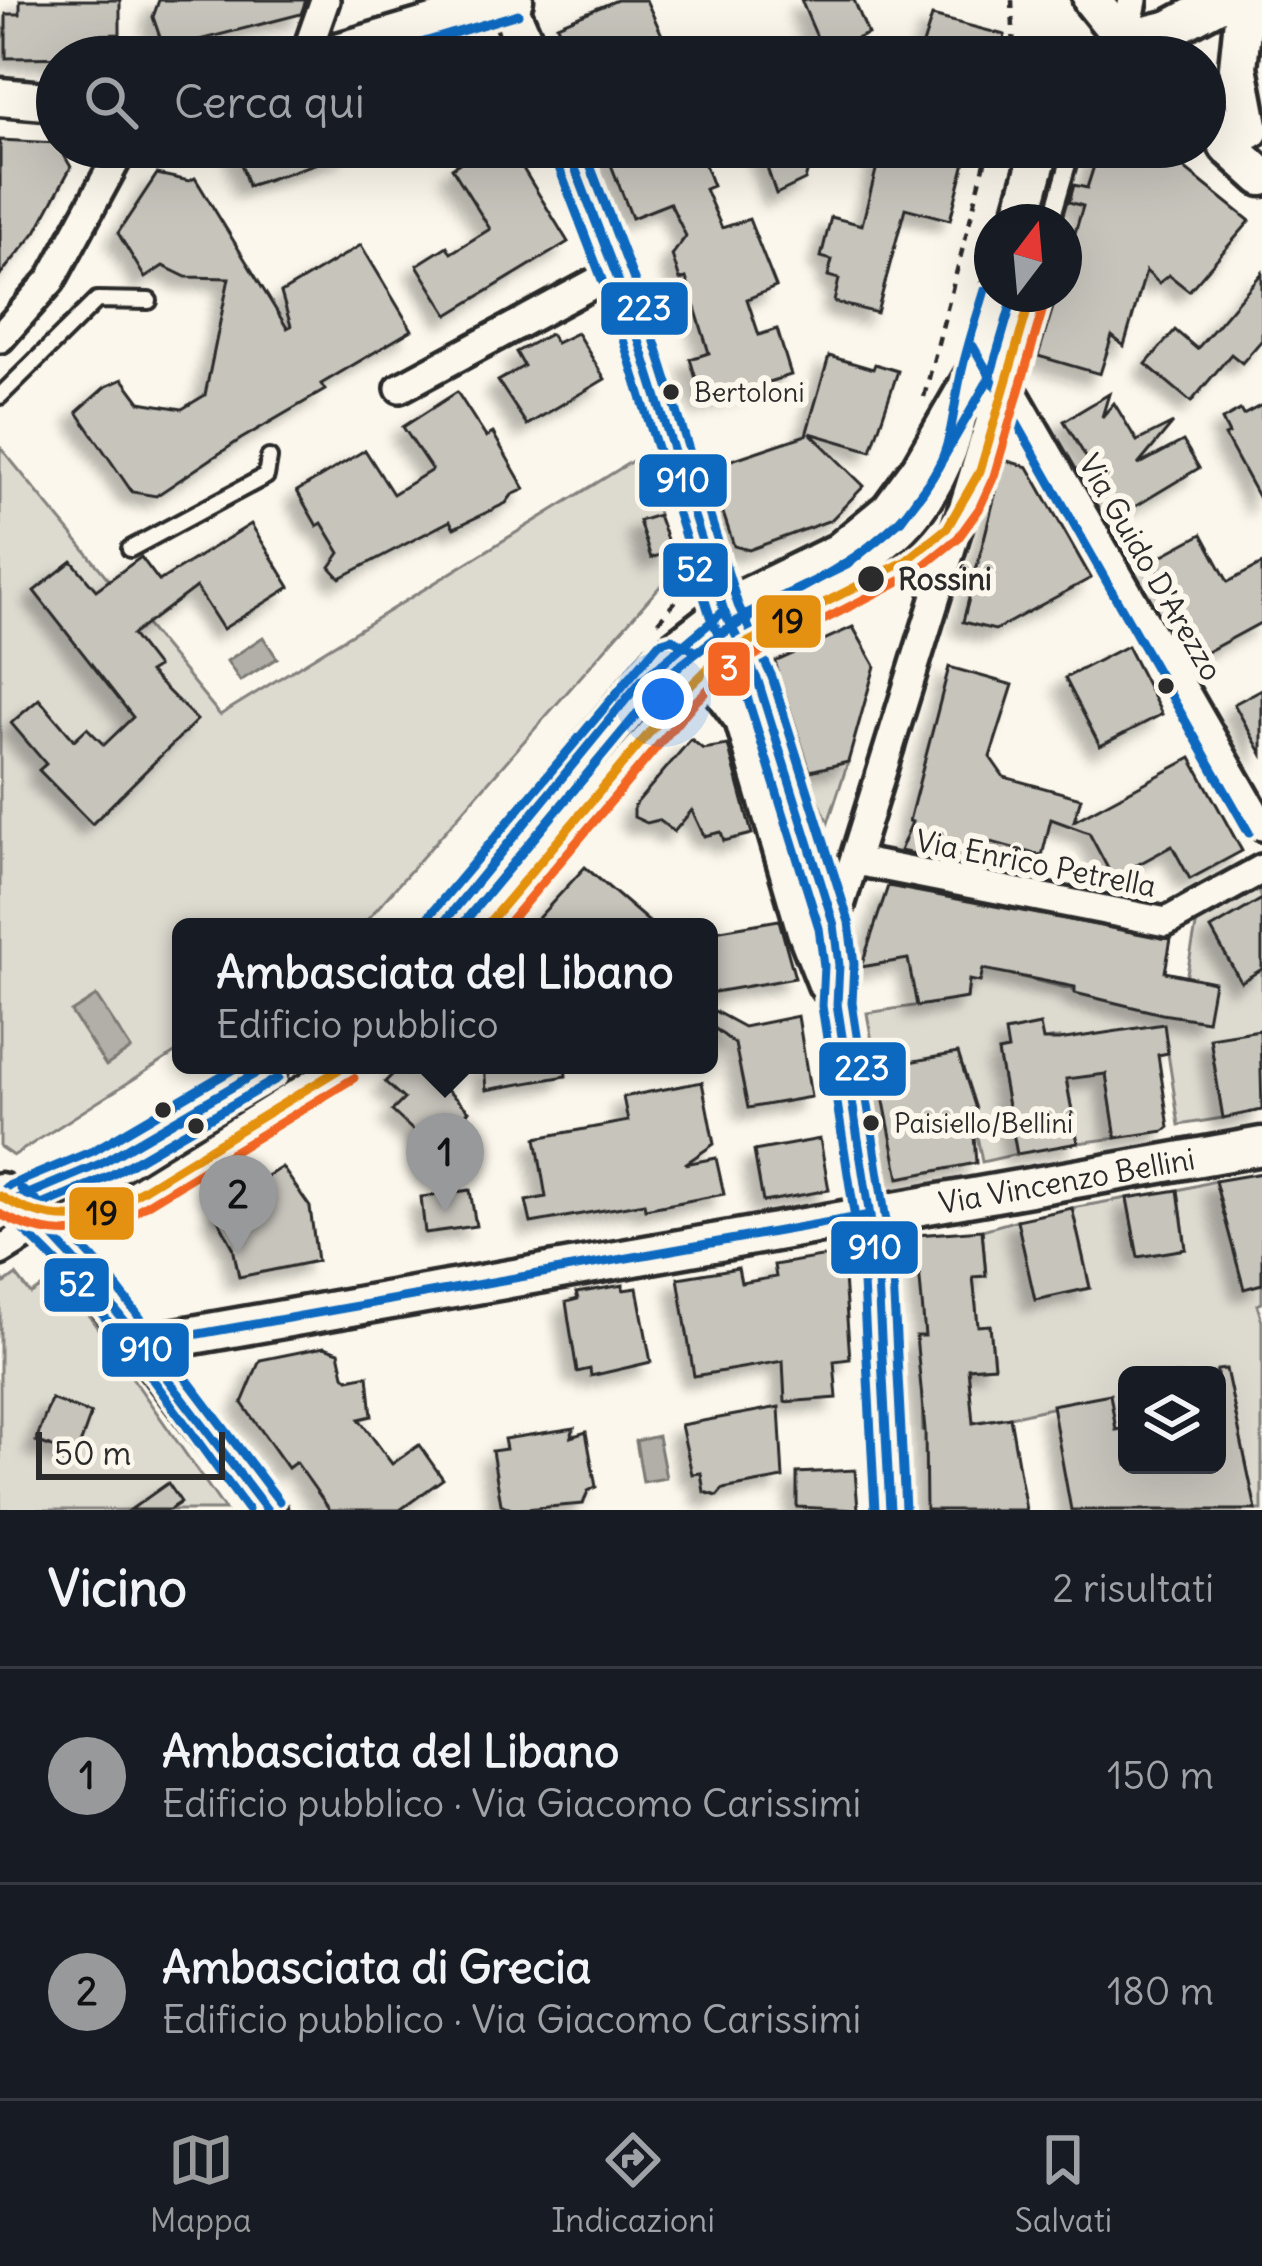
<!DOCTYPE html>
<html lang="it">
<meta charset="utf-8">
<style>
:root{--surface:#171b24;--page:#20242c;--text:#f1f3f6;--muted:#9ea1a6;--line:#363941;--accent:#98999b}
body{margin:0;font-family:Delius,sans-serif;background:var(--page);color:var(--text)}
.controls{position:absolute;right:36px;bottom:36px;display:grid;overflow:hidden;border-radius:18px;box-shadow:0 12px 48px #0002}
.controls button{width:108px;height:108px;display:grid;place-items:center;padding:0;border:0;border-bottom:3px solid var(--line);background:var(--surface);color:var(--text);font:60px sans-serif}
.compass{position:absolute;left:974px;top:204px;width:108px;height:108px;border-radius:50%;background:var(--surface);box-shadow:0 12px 48px #0002;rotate:16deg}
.scale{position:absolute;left:36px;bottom:30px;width:189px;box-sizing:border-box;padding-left:12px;border:6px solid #2b2b2b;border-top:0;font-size:33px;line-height:42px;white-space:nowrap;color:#2b2b2b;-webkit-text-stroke:9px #fbf7ec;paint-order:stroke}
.you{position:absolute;left:663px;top:699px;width:42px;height:42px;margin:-30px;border:9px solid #fff;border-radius:50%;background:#1a73e8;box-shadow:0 0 0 18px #1a73e833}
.badge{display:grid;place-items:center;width:78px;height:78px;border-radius:50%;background:var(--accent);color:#111;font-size:39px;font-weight:700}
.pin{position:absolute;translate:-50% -99px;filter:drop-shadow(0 3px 6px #0008)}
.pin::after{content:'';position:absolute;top:63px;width:42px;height:36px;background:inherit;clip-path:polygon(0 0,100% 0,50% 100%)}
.popup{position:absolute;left:172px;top:918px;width:546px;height:156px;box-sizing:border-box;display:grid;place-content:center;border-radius:18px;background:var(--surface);filter:drop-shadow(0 3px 9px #0005);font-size:39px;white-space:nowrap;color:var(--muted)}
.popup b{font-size:45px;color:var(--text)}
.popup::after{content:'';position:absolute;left:50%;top:100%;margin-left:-24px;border:24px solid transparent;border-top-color:var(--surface)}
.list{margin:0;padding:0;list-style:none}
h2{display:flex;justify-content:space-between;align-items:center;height:156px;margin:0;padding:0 48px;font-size:51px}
h2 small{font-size:39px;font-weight:400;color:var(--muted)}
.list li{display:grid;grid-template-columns:78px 1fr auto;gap:36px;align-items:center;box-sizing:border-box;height:216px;padding:0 48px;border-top:3px solid var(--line)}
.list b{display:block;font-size:45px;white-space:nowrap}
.list p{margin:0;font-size:39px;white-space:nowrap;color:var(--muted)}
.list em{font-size:39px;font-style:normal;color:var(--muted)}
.icon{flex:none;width:66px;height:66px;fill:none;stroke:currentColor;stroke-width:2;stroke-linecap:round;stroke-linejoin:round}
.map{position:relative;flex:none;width:1262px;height:1510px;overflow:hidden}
.search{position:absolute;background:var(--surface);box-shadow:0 12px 48px #0002;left:36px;right:36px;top:36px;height:132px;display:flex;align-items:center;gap:30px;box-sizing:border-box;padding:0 42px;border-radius:66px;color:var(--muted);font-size:45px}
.sheet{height:588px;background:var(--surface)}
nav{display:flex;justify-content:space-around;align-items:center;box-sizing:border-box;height:168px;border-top:3px solid var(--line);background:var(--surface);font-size:33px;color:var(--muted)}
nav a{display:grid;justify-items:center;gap:6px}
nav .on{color:var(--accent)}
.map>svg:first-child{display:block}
.green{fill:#dddad0;stroke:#84827e;stroke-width:3}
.water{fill:#b1afa7;stroke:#7b7a75;stroke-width:3}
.building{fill:#c7c4bc;stroke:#2b2b2b;stroke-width:3;filter:url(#shadow)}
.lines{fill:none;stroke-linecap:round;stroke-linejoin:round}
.lane-casing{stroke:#2b2b2b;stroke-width:22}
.street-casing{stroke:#2b2b2b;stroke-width:36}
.secondary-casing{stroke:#2b2b2b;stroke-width:45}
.path{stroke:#2b2b2b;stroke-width:4.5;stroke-dasharray:9 9;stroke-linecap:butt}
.lane{stroke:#fbf7ec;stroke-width:14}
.street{stroke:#fbf7ec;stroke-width:27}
.secondary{stroke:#fbf7ec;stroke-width:36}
.bus-1-casing{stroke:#fbf7ec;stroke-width:18}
.bus-2-casing{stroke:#fbf7ec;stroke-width:18}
.bus-3-casing{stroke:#fbf7ec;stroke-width:18}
.bus-1{stroke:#0c69bf;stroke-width:9}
.bus-2{stroke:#0c69bf;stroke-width:9}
.bus-3{stroke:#0c69bf;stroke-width:9}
.tram-1-casing{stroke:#fbf7ec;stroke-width:18}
.tram-2-casing{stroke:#fbf7ec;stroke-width:18}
.tram-1{stroke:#e49111;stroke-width:9}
.tram-2{stroke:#f26522;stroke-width:9}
.bus-dot{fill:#2b2b2b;stroke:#fbf7ec;stroke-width:4.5}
.labels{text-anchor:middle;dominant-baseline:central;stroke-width:12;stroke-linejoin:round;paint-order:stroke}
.bus-label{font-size:27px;fill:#2b2b2b;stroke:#fbf7ec;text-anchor:start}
.street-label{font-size:30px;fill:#2b2b2b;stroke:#fbf7ec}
.stop-label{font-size:30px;font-weight:bold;fill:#2b2b2b;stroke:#fbf7ec;text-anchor:start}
.line-badge{stroke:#fbf7ec;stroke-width:4.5}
.badge-label{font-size:33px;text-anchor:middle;font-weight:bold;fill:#fff}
.pale-badge-label{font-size:33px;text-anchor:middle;font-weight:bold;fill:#111}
</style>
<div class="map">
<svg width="1262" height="1510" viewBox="0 0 1262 1510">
<defs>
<filter id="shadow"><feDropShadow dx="-11" dy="11" stdDeviation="6" flood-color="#0004"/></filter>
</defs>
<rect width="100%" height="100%" fill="#fbf7ec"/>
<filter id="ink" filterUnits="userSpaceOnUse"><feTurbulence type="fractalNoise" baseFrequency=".00833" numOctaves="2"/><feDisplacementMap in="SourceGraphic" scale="24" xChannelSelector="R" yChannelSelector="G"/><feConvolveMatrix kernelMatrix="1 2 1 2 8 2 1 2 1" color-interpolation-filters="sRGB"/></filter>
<g filter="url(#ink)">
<!-- green -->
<g class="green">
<path d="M0 447 220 715 647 452 658 515 677 567 361 927H181V1049L13 1156 0 1147Z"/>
<path d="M848 762 828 823 807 772Z"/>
<path d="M1257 884 1262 899 1212 929 1240 981 1262 969V1042L1259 1030 1210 1039 1223 1118 1179 1125 1165 1034 1146 1027 1096 1035 1123 1071 1110 1098 1116 1138 1078 1143 1059 1038 1043 1040 1039 1025 1006 1032 1008 1050 998 1052 1017 1154 982 1162 967 1083 958 1054 882 1067 879 1081 867 1013 967 998 969 980 980 981 994 904 1025 907 1013 975 1179 1015 1198 916Z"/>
<path d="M1215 1181 1244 1288 1262 1284V1303L1257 1305 1262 1321V1510H1256L1226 1370 1199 1375H1127V1428L1116 1430 1109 1395 1010 1417 923 1430 922 1395 970 1391 968 1368 994 1366 990 1325 978 1326 973 1277 986 1275 982 1230 1017 1220 1036 1300 1090 1287 1072 1208 1127 1198 1138 1256 1186 1249 1178 1190Z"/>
<path d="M16 1275 31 1294 49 1283 68 1286 225 1510H0V1276L5 1283Z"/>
</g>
<!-- water -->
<g class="water">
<path d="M263 637 277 658 240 681 227 661Z"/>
<path d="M96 996 131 1049 106 1066 71 1012Z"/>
<path d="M658 1436 666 1478 643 1482 636 1441Z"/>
</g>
<!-- building -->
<g class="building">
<path d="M20 0H120V34L99 35 100 57 6 58V14H20Z"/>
<path d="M159 0H306L301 14 164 49 153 17Z"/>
<path d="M617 0H646L672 57H569L557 25Z"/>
<path d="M801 0H854L868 34 829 50 826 41 820 44Z"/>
<path d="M932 16 1005 35 1000 57H919Z"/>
<path d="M0 140 57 143 71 167 36 232 0 275Z"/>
<path d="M236 147H350L351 152 248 186Z"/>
<path d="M483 147H545L519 162 568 242 448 315 417 265 447 246 451 253 490 229 452 168Z"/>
<path d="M604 147H698L713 186 705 189 722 228 749 219 776 287 747 299 759 335 777 329 791 375 703 402 690 359 709 353 686 278 680 280 672 255 686 236 670 203 632 218Z"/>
<path d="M760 147H814L805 180 776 194Z"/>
<path d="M882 147H969L950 220 905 208 877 313 834 302 839 279 828 276 832 260 821 257 831 217 862 225Z"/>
<path d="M1100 147H1158L1250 221 1189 291 1169 275 1159 283 1146 271 1124 346 1112 336 1100 374 1038 356 1057 294H1064V270L1083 206 1069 202 1074 185 1087 188Z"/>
<path d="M157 174 189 181 195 178 287 328 291 326 281 293 361 245 412 330 321 384 325 390 241 439 156 496 132 492 77 412 105 387 123 379 140 402 182 409 205 395 229 278 186 277 163 266 145 278 118 233Z"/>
<path d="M1262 273V340L1242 363 1231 354 1191 402 1146 364 1175 330 1197 349Z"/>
<path d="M577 333 605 379 527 425 498 381 524 366 516 352 550 334 556 343Z"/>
<path d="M829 356 873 369 875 364 898 371 871 451 810 433 864 486 831 520 749 550 734 546 708 468 806 435Z"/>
<path d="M457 392 486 437 493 433 525 489 512 495 506 503 454 528 450 521 340 578 330 567 340 553 322 523 317 526 297 491 365 450 393 494 432 470 403 427Z"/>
<path d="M1109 394 1102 417 1114 403 1137 441 1173 423 1138 465 1183 441 1199 468 1121 515 1064 421Z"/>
<path d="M1262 405V504L1225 436 1229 434 1222 420 1240 410 1243 415Z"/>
<path d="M1004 460 1028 467 1091 578 995 630 963 622Z"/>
<path d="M658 515 671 551 651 558 639 521Z"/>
<path d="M251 524 290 587 223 629 196 587 132 635 157 667 149 672 197 720 92 824 39 770 46 764 11 723 39 699 74 740 87 728 104 745 133 717 34 591 72 561 96 590 141 557 159 581Z"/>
<path d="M1202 534 1228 582 1262 564V622L1203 654 1152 561Z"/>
<path d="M853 627 875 666 848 762 810 771 775 662Z"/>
<path d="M1127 646 1162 714 1100 746 1065 678Z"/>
<path d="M949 667 1013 685 990 757 1004 777 1081 798 1074 821 1191 758 1242 851 1190 879 1172 846 1113 878 1089 833 1051 819 1042 856 977 838 970 865 900 851 912 822 909 821Z"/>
<path d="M1262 689V754L1234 704Z"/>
<path d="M691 739 703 749 728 745 752 834 724 841 721 832 704 836 692 810 674 832 659 820 647 823 634 817V806Z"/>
<path d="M585 867 655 927H530Z"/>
<path d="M888 886 1171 939 1165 972 1214 982 1207 1021 1162 1014 1075 993V987L983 969 980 982 969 980 967 998 917 1006 908 959 861 967Z"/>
<path d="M1262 899V969L1241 982 1211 929Z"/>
<path d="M779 920 795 978 709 993V932Z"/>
<path d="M709 1008 744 1027 798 1016 811 1097 748 1108 735 1044 709 1024Z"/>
<path d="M1164 1024 1168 1053 1158 1055 1169 1127 1164 1131 1116 1138 1106 1074 1066 1079 1078 1143 1017 1154 998 1052 1008 1050 1005 1032 1040 1025 1043 1040H1059Z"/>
<path d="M1260 1030 1262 1110 1223 1118 1210 1038Z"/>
<path d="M958 1053 976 1109H972L976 1163 899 1178 880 1081 882 1067Z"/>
<path d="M402 1065H420L469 1111 433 1149 392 1111 404 1099 385 1082Z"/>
<path d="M484 1065H565L566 1076 486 1090Z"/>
<path d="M702 1082 714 1144 685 1164 716 1158 724 1194 645 1209 644 1203 531 1223 526 1201 546 1197 536 1138 628 1121 623 1097Z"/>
<path d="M820 1139 829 1190 763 1202 754 1151Z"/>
<path d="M282 1167 310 1207 317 1261 239 1277 233 1247 213 1210Z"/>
<path d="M1262 1173V1284L1244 1289 1215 1181Z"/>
<path d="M470 1190 476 1226 425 1233 421 1197Z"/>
<path d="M1178 1190 1186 1249 1138 1257 1127 1198Z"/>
<path d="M1072 1208 1090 1288 1035 1300 1017 1220Z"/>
<path d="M982 1230 986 1276 973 1277 978 1326 990 1325 994 1366 968 1368 973 1423 1010 1417 1026 1510H926L925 1430 916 1336H925L916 1235Z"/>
<path d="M833 1255 843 1264 850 1359 834 1361 837 1398 785 1402 783 1361 694 1376 678 1278 738 1268 741 1283 776 1277 774 1265Z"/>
<path d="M623 1285V1290L637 1288 651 1362 591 1376 590 1369 577 1372 566 1302 578 1299 576 1293Z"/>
<path d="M324 1347 339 1352 344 1375 348 1379 368 1375 372 1416 359 1419 392 1464 419 1445 443 1479 400 1510H330L296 1462 288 1468 242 1403 260 1360Z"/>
<path d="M1226 1369 1256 1510H1071L1052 1405 1110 1394 1116 1430 1127 1428V1465H1217V1370Z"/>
<path d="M51 1399 91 1414 76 1456 36 1441Z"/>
<path d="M779 1407 783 1478 723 1489 717 1496 704 1492 701 1473 692 1474 681 1425Z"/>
<path d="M574 1428 571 1437 586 1432 596 1487 588 1491 583 1504 513 1510 501 1504 492 1451 506 1449 504 1439Z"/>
<path d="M855 1470 858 1510 797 1507V1473Z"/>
<path d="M168 1483 181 1502 169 1510H130Z"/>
</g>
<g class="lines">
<defs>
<g id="lane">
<path d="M1051 222 1073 147"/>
<path d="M1004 377 1029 294"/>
<path d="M0 396 97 300 149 301"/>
<path d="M130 549 266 476 269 458"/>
<path d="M767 630C835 611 901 583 949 529"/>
<path d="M474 927 698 670C814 579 940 576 971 405"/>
<path d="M43 1224 120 1196 331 1065"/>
</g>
<g id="street">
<path d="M1125 40 1133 0"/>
<path d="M305 57 325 0"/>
<path d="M0 338 51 280 123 147"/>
<path d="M1000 370 1262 826"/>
<path d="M400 388 615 272"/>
<path d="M856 861 1166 922 1262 869"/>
<path d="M834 925 1004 377"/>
<path d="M0 1251 42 1225"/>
</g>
<g id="secondary">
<path d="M506 0 531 57"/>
<path d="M1092 0 1116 30 1144 55"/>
<path d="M1245 0 1238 67 1250 130"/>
<path d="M321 57 514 0"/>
<path d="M1099 57 1125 40 1170 29 1224 0"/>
<path d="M0 97 57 102"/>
<path d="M1206 106 1228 146 1262 177"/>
<path d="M567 147 628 306 724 611 758 681 834 925 839 965 837 1004 877 1262 890 1510"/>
<path d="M1020 222 1041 147"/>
<path d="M669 654 718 685 744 720 806 931 827 984"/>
<path d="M440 927 661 661 738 601 839 552 890 510 920 469 977 370 999 294"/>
<path d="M0 1192 42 1225 77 1261 267 1510"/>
<path d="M12 1201 100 1164 270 1065"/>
<path id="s1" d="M142 1344 1262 1146"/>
</g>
</defs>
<!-- lane casing -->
<use href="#lane" class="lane-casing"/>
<!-- street casing -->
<use href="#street" class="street-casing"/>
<!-- secondary casing -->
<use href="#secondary" class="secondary-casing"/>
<!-- path -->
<g class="path">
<path d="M1012 0 1014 57"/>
<path d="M924 397 989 147"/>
<path d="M658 622 686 589"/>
<path d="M399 927 411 914"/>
</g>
<!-- lane -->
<use href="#lane" class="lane"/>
<!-- street -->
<use href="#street" class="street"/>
<!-- secondary -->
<use href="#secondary" class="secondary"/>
<defs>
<g id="bus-1">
<path d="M567 147 628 306 724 611 758 681 834 925 839 965 837 1004 877 1262 890 1510"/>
<path d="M440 927 641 681 724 611"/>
<path d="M12 1201 42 1225 91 1278 267 1510"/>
<path d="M12 1201 100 1164 270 1065"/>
<path d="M142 1344 870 1215"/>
</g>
<g id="bus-2">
<path d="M374 57 518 14"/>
<path d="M553 152 614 311 710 616 744 687 819 928 824 966 822 1006 862 1264 875 1510"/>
<path d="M973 346 1249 833"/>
<path d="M460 927 672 672 746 614 847 565 901 520 933 476 990 377 1013 298"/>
<path d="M3 1213C96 1287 175 1414 248 1510"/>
<path d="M18 1215 108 1177 278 1078"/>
</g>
<g id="bus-3">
<path d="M583 147 642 301 738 605 772 677 849 922 854 964 852 1003 892 1260 905 1509"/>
<path d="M428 917 659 643 672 639 697 652C783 585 890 567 941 461 952 437 954 405 960 379 966 349 976 320 985 290"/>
<path d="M6 1187 93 1151 240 1065"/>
<path d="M21 1189 52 1214 103 1269 279 1501"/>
</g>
</defs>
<!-- bus-1 casing -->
<use href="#bus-1" class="bus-1-casing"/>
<!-- bus-2 casing -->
<use href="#bus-2" class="bus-2-casing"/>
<!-- bus-3 casing -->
<use href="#bus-3" class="bus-3-casing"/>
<!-- bus-1 -->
<use href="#bus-1" class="bus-1"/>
<!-- bus-2 -->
<use href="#bus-2" class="bus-2"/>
<!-- bus-3 -->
<use href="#bus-3" class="bus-3"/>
<defs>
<g id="tram-1">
<path d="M485 927 682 694 721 656 906 561 947 528 980 471 1032 294"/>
<path d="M0 1196C34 1217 66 1222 105 1213L346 1065"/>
</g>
<g id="tram-2">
<path d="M505 927 693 704 730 668 913 574 958 538 979 509 994 476 1046 298"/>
<path d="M0 1214C36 1234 70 1237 110 1227L354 1078"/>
</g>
</defs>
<!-- tram-1 casing -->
<use href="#tram-1" class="tram-1-casing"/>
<!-- tram-2 casing -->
<use href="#tram-2" class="tram-2-casing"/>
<!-- tram-1 -->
<use href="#tram-1" class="tram-1"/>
<!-- tram-2 -->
<use href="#tram-2" class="tram-2"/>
</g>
</g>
<!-- markers -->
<g class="bus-dot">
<circle cx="671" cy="392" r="10"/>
<circle cx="871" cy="579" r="15"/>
<circle cx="1166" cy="686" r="10"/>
<circle cx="163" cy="1110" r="10"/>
<circle cx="871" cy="1123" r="10"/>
<circle cx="196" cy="1126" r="10"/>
</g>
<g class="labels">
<!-- bus labels -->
<g class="bus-label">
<text x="694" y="392">Bertoloni</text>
<text x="894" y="1123">Paisiello/Bellini</text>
</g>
<!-- street labels -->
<g class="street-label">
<text transform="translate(1151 567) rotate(60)">Via Guido D'Arezzo</text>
<text transform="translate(1036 863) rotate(11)">Via Enrico Petrella</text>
<text stroke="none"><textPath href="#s1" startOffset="939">Via Vincenzo Bellini</textPath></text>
</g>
<!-- stop labels -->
<g class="stop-label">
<text x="898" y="579">Rossini</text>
</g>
</g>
<g class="line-badge">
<rect x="599" y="280" width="91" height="57" rx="12" fill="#0c69bf"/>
<rect x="637" y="452" width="92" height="57" rx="12" fill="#0c69bf"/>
<rect x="661" y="541" width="69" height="58" rx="12" fill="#0c69bf"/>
<rect x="754" y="593" width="69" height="57" rx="12" fill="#e49111"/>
<rect x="706" y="640" width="46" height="58" rx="12" fill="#f26522"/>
<rect x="817" y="1040" width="91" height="58" rx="12" fill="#0c69bf"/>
<rect x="67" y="1185" width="69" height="57" rx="12" fill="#e49111"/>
<rect x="829" y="1219" width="91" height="57" rx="12" fill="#0c69bf"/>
<rect x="42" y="1256" width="69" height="58" rx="12" fill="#0c69bf"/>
<rect x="100" y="1321" width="91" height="58" rx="12" fill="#0c69bf"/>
</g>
<g class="badge-label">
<text x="644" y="320">223</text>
<text x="683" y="492">910</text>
<text x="695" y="581">52</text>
<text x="729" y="680">3</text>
<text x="862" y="1080">223</text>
<text x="875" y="1259">910</text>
<text x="77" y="1296">52</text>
<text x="146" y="1361">910</text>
</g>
<g class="pale-badge-label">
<text x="788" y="633">19</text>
<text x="102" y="1225">19</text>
</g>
</svg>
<div class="controls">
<button><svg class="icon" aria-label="layers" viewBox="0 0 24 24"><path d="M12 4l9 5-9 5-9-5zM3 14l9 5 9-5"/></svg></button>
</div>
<svg class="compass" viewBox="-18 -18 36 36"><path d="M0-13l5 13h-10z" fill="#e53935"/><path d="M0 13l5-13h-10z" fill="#9ea1a6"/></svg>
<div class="scale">50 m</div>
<div class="you"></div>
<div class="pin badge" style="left:445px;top:1212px">1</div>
<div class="popup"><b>Ambasciata del Libano</b>Edificio pubblico</div>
<div class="pin badge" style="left:238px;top:1254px">2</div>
<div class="search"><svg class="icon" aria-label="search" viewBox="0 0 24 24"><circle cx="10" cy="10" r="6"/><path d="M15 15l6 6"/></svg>Cerca qui</div>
</div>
<section class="sheet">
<h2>Vicino<small>2 risultati</small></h2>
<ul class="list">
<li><span class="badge">1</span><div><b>Ambasciata del Libano</b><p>Edificio pubblico · Via Giacomo Carissimi</p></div><em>150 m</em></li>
<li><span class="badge">2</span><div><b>Ambasciata di Grecia</b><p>Edificio pubblico · Via Giacomo Carissimi</p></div><em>180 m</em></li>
</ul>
</section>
<nav>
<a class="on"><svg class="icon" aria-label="map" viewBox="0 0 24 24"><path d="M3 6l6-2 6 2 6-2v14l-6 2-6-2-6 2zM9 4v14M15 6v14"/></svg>Mappa</a>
<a><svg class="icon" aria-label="directions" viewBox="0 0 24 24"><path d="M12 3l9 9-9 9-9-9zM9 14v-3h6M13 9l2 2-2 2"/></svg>Indicazioni</a>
<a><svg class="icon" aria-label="saved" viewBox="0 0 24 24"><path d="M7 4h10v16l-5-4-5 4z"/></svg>Salvati</a>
</nav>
